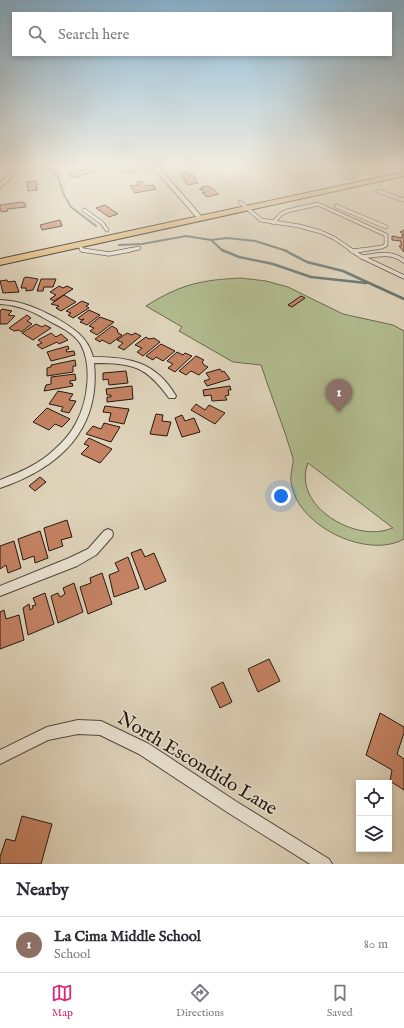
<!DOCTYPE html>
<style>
:root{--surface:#fff;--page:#f7f7f7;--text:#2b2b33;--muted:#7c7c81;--line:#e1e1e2;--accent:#db2777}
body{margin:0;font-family:"IM FELL English",serif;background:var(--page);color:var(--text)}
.controls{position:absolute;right:12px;bottom:12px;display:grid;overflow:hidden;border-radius:0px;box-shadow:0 2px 6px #0003}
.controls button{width:36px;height:36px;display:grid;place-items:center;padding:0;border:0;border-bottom:1px solid var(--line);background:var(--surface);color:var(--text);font:20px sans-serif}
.you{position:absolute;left:281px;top:496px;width:14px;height:14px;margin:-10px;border:3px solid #fff;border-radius:50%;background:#1a73e8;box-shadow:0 0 0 6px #1a73e833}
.badge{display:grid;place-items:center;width:26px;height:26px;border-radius:50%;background:var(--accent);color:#fff;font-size:13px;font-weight:700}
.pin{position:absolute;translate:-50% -33px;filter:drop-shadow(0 1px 2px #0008)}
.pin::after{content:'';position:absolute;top:21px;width:14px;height:12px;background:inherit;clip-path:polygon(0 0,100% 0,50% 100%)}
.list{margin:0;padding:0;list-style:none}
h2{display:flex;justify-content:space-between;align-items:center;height:52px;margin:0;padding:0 16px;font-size:17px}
h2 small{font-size:13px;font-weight:400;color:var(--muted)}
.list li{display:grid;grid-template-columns:26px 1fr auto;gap:12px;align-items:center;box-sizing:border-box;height:56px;padding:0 16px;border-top:1px solid var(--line)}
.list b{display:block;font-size:15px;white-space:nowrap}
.list p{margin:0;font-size:13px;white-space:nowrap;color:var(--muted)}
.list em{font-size:13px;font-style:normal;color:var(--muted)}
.icon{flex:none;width:22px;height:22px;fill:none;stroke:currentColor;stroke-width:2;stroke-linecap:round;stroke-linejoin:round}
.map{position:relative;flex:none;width:404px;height:864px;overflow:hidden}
.search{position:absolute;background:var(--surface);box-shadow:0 2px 6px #0003;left:12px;right:12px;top:12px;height:44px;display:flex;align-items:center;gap:10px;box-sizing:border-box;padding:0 14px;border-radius:0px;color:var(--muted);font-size:15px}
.sheet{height:108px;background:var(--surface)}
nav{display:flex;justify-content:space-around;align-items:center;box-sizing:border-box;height:56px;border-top:1px solid var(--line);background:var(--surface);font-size:11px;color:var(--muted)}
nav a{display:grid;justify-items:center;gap:2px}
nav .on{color:var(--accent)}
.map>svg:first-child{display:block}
.green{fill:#b2bd90;stroke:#6a6a50;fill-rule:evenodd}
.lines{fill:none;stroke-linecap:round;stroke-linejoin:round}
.stream-far1{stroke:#677774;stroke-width:2}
.stream{stroke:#677774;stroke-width:2.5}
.building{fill:#c58364;stroke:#221810}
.lane-far1-casing{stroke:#51473b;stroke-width:4.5}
.lane-casing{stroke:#51473b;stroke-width:5}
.street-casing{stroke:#51473b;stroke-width:2}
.primary-casing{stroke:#221810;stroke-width:2}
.lane-far1{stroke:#eae3d3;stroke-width:3}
.lane{stroke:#eae3d3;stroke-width:3.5}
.street{fill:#eae3d3;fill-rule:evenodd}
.primary{fill:#e0ba7e;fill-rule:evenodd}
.labels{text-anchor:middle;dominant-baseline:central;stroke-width:3;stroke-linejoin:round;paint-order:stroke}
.near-street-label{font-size:19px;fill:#221810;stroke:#eae3d3}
</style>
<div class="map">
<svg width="404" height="864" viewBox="0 0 404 864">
<rect width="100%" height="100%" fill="#dfd4bb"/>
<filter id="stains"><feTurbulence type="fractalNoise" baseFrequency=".005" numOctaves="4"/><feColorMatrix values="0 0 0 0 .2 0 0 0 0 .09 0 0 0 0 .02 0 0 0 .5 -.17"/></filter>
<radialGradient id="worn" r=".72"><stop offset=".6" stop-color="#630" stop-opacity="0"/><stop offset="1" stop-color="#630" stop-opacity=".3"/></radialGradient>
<!-- green -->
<path class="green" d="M241 278 266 281 288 287 343 314 393 325 404 331V539C370 558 310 531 295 496 293 491 290 481 291 476 291 470 294 463 293 458 284 427 271 396 261 365L233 362 179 331 182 327 146 306C181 284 201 280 241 278ZM308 463 393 528H392C357 544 291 506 308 463Z"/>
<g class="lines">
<!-- stream-far1 -->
<g class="stream-far1">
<path d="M42 165 57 175 64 195 71 207 96 226"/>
<path d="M211 240 223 251"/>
<path d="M119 245 142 244 186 236 211 240 227 238 255 241 287 251"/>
</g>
<!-- stream -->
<g class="stream">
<path d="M222 250 239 257 273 264 311 277 366 283"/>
<path d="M284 250 307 262 343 271 404 299"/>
</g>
</g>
<!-- building -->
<g class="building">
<path d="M124 165H134L135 172H121V169H124Z"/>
<path d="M292 165 294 166 284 170 274 166Z"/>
<path d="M94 166 97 171 82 175V176L72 178 69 172 89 169 88 167Z"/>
<path d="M186 172 190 175H193L198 183 188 185 185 182 187 181H185L181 177 183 176 181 173Z"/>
<path d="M36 181 37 190 28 191 27 182Z"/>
<path d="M142 181 146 186 153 185 156 189 135 193 130 186 139 185 137 182Z"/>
<path d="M208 186 212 188 219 194 207 197 202 193 205 192 204 191 199 189 203 188 201 187Z"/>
<path d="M21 202 25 203 26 207 7 209 8 211 1 212 0 205Z"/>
<path d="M105 205 118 214 109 217 96 208Z"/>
<path d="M60 220 62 226 42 230 40 225Z"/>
<path d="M404 230V252L399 246H401V241L392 240V236L402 238V233L400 232Z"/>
<path d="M26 277 38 279 33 290 26 291V288H21L24 278Z"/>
<path d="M41 279H56L53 287H44L43 291H37Z"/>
<path d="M7 280 8 282 15 281 19 292 3 293 0 281Z"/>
<path d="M59 286 63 288 67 286 73 289 54 301 50 299 56 295 50 292Z"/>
<path d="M64 295 76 302 61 311 56 308 59 306 51 304Z"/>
<path d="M301 296 305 298 292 307 288 305Z"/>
<path d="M82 301 89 304 86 306 89 308 73 318 68 315 71 313 66 311Z"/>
<path d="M2 309 12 311 8 315 15 316 7 324H0V311Z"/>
<path d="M89 310 100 315 87 325 80 322 84 319 81 320 78 318Z"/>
<path d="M27 315 31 318 27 321 32 324 21 332 19 330 14 331 9 328Z"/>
<path d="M100 317 114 322 97 335 90 331 94 328 89 326Z"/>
<path d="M36 324 42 327 45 325 51 328 33 340 22 333Z"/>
<path d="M112 326 117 329 118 333 122 335 110 344 102 340 100 342 95 339Z"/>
<path d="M51 333 56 337 61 334 68 340 59 344 57 342 42 349 37 345 42 343 38 340Z"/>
<path d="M127 333 132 335 135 333 141 336 124 350 118 347 123 343 117 340Z"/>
<path d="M146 337 149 339 154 338 160 342 143 356 137 352 142 348 135 345Z"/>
<path d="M161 344 175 351 163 361 156 357 153 360 146 356Z"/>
<path d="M68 346 69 349 66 350 67 352 74 351 75 355 51 361 47 352Z"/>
<path d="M177 352 183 355 185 353 192 356 175 372 168 368 173 364 167 361Z"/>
<path d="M196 356 204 360 202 362 204 365 208 367 199 375 191 371 186 375 179 371Z"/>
<path d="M75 360 76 366H73V372L47 376V368L51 367V365Z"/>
<path d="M220 369 222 372 224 371 230 379 207 386 204 381 210 379 206 373Z"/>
<path d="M126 371 128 383 109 385 108 379 103 380V373Z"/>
<path d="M75 374 76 380 70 381V384L72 383 73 386 44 391 46 385 51 384V377Z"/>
<path d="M132 386 133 399 107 402V397H111V395H107L106 389Z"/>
<path d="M230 386 231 390H228L229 395 225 396 227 400 212 401 211 395 204 396 203 390Z"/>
<path d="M58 391 73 394 69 400 76 401 69 413 61 411 63 407 49 404Z"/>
<path d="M196 404 205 410 209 405 225 413 215 424 191 410Z"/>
<path d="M105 406 129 409 124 424 109 421 111 413 103 412Z"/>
<path d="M47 408 70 419 62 427 55 424 49 430 33 422Z"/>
<path d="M156 414 163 415 162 421 171 422 167 436 150 434Z"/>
<path d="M182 415 185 421 194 418 200 432 182 437 175 418Z"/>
<path d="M104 423 120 427 111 442 86 434 93 426 101 429Z"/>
<path d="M89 438 112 449 100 463 81 454 89 446 84 444Z"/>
<path d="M40 477 46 482 35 491 29 486Z"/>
<path d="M67 520 72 537 61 540 63 546 49 551 44 528Z"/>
<path d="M40 531 48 558 35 563 34 556 23 560 18 539Z"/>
<path d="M14 541 21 568 8 573 6 565 0 569V546Z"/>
<path d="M141 549 145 557 154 553 166 581 145 590 131 553Z"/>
<path d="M128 557 139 588 114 597 109 575 119 571 115 563Z"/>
<path d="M102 573 112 604 88 614 80 587 91 583 90 578Z"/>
<path d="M74 583 83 612 58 623 51 596 58 593 60 597 65 594 63 588Z"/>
<path d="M45 593 54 624 28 635 23 608 29 604 30 610 33 608 32 606 36 605 33 598Z"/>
<path d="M4 610 6 619 19 615 24 640 0 649V612Z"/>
<path d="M269 659 280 681 258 692 248 669Z"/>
<path d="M223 682 232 702 220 708 211 688Z"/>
<path d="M380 713 404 727V733L397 754 404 759V790L390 781 392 770 366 755Z"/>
<path d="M22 816 52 824 41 864H0V857L6 839 15 841Z"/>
</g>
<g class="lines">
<defs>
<g id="lane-far1">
<path d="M395 168 404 174"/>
<path d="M378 191 403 200 404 199"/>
<path d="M240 202 261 220 299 226 321 232 334 238 353 251"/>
<path d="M336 206 386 227"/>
<path d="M84 210 102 223 107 230"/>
<path d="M273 223 281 214 287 211 318 204 386 235V245L382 247 355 251"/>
<path d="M79 244 82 250 87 251"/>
<path d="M125 251 139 248"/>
</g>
<g id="lane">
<path d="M82 250 109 254 130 250"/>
<path d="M351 250 362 257 404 277"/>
<path d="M353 251 362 250"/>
<path d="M362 257C377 255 391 251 404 261"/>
</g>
<g id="street">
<path d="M0 165H17L12 177 0 188V183L8 175 11 167 0 168Z"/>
<path d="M151 165H157L202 217V219H198Z"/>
<path d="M321 165C334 165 345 170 355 178L350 179 335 170Z"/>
<path d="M0 300C22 301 37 308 56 318 73 328 88 337 93 357 130 357 156 362 176 396L175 398H169C146 366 133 363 94 363 101 430 59 468 0 488V480C20 472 40 464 55 449 63 442 71 433 76 423 88 401 93 365 80 343 73 333 61 327 51 322 34 312 20 305 0 304Z"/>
<path d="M108 529 112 531 113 534 112 537 96 555 77 566 0 596V586L69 558 88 549 104 531Z"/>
<path d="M78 720 101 721 149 744 237 802 329 859 332 864H310L227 812 139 754 100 735 78 734 48 740 0 764V750L47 727Z"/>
</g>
<path id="primary" d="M404 172V176L0 265V259Z"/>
</defs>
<!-- lane-far1 casing -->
<use href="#lane-far1" class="lane-far1-casing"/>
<!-- lane casing -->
<use href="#lane" class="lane-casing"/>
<!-- street casing -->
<use href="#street" class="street-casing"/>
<!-- primary casing -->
<use href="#primary" class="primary-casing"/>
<!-- lane-far1 -->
<use href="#lane-far1" class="lane-far1"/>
<!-- lane -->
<use href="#lane" class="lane"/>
<!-- street -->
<use href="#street" class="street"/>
<!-- primary -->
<use href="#primary" class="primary"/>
</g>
<!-- sky -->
<linearGradient id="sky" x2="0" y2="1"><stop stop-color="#87b5d4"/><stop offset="0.58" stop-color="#f1ece0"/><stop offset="1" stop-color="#f1ece0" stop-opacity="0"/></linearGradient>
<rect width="404" height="286" fill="url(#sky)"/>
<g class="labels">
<!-- near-street labels -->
<g class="near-street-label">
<text transform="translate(197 764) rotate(31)">North Escondido Lane</text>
</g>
</g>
<rect width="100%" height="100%" filter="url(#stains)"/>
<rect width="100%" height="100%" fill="url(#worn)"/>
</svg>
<div class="controls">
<button><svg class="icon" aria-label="locate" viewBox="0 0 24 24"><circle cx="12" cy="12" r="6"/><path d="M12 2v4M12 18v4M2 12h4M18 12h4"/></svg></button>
<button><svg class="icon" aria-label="layers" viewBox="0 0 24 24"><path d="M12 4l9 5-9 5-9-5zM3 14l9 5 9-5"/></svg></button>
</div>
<div class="you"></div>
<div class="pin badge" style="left:339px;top:412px;background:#8d6e63">1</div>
<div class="search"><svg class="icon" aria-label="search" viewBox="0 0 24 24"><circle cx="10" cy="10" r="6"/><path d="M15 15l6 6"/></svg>Search here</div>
</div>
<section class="sheet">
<h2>Nearby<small></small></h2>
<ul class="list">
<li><span class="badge" style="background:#8d6e63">1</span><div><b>La Cima Middle School</b><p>School</p></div><em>80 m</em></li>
</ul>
</section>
<nav>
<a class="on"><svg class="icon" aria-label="map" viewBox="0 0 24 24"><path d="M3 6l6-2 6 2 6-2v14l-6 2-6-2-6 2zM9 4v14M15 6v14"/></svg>Map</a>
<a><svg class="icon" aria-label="directions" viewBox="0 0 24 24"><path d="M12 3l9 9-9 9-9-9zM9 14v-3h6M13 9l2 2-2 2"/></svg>Directions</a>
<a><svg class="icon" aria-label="saved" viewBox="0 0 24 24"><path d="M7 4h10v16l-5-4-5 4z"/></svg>Saved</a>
</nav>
